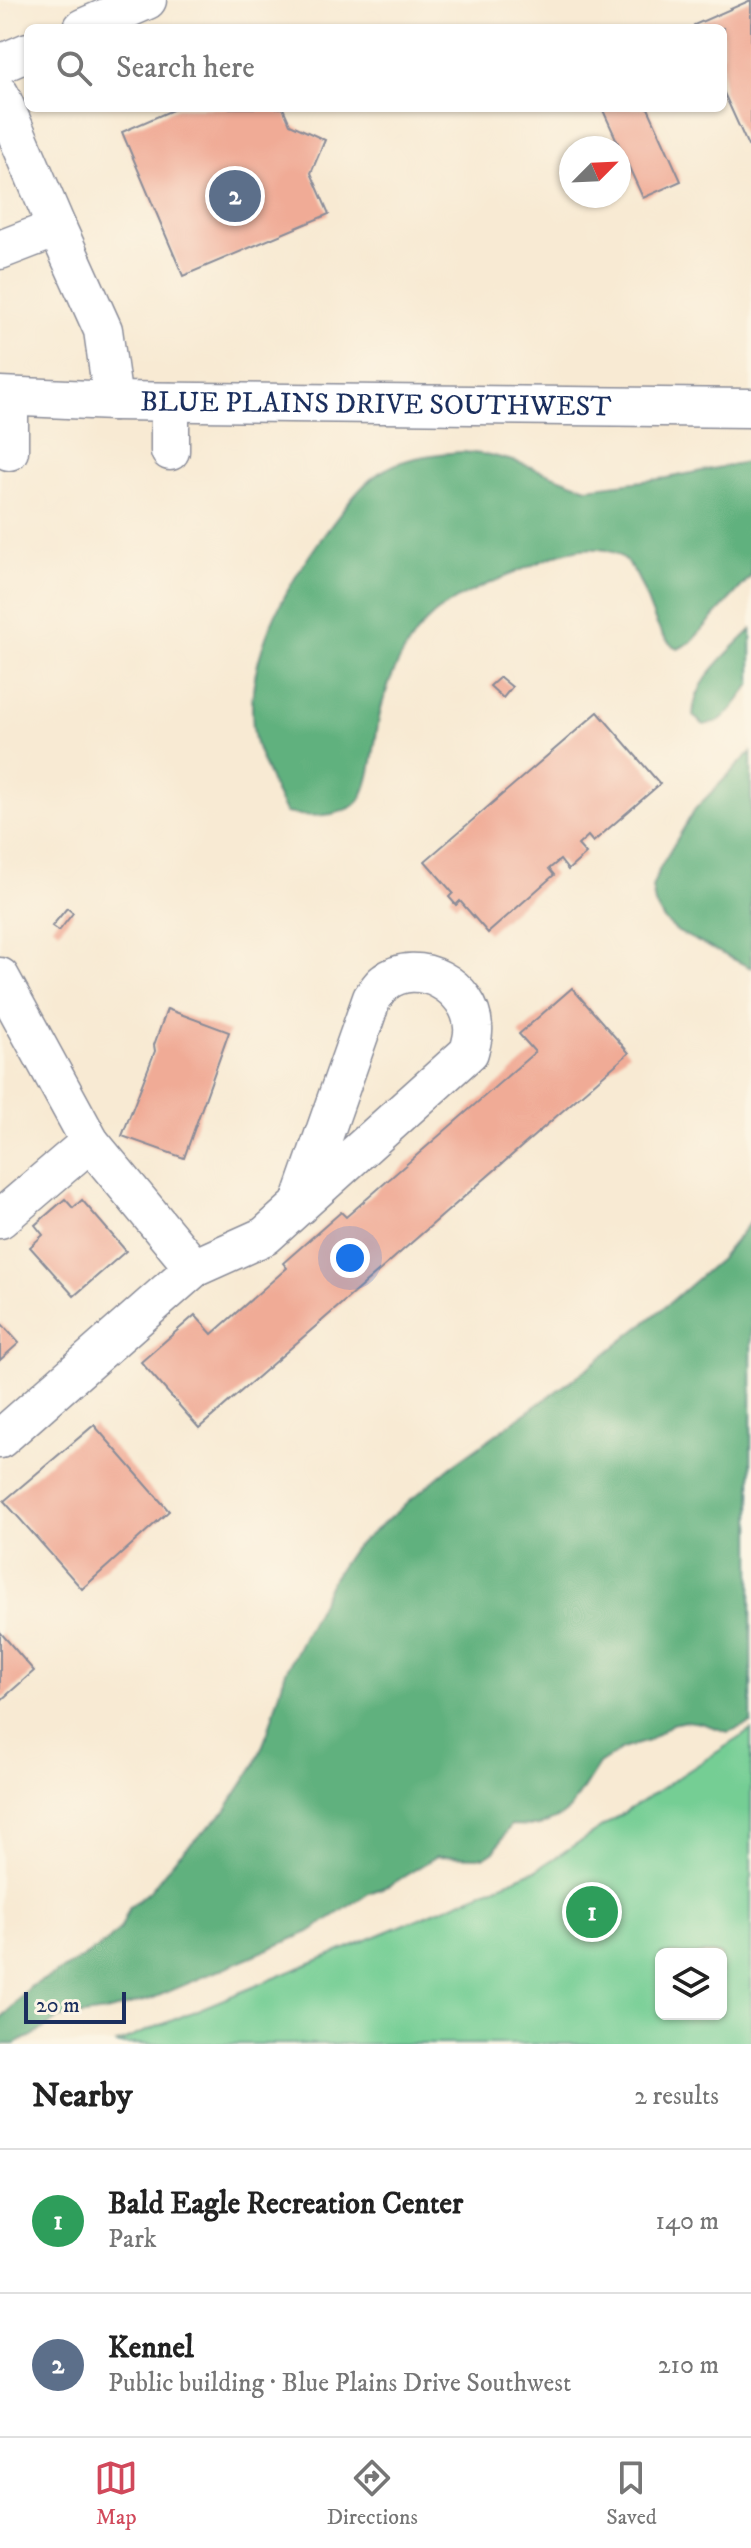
<!DOCTYPE html>
<meta charset="utf-8">
<style>
:root{--surface:#fff;--page:#f6f6f6;--text:#222;--muted:#767676;--line:#e0e0e0;--accent:#d1495b}
body{margin:0;font-family:"IM FELL DW Pica",serif;background:var(--page);color:var(--text)}
.controls{position:absolute;right:24px;bottom:24px;display:grid;overflow:hidden;border-radius:12px;box-shadow:0 2px 6px #0004}
.controls button{width:72px;height:72px;display:grid;place-items:center;padding:0;border:0;border-bottom:2px solid var(--line);background:var(--surface);color:var(--text);font:40px sans-serif}
.compass{position:absolute;left:559px;top:136px;width:72px;height:72px;border-radius:50%;background:var(--surface);box-shadow:0 2px 6px #0004;rotate:66deg}
.scale{position:absolute;left:24px;bottom:20px;width:102px;box-sizing:border-box;padding-left:8px;border:4px solid #1b2f5e;border-top:0;font-size:22px;line-height:28px;white-space:nowrap;color:#1b2f5e;-webkit-text-stroke:6px #fcf5e5;paint-order:stroke}
.you{position:absolute;left:350px;top:1258px;width:28px;height:28px;margin:-20px;border:6px solid #fff;border-radius:50%;background:#1a73e8;box-shadow:0 0 0 12px #1a73e833}
.badge{display:grid;place-items:center;width:52px;height:52px;border-radius:50%;background:var(--accent);color:#fff;font-size:26px;font-weight:700}
.pin{position:absolute;translate:-50% -50%;border:4px solid #fff;box-shadow:0 2px 8px #0006}
.list{margin:0;padding:0;list-style:none}
h2{display:flex;justify-content:space-between;align-items:center;height:104px;margin:0;padding:0 32px;font-size:34px}
h2 small{font-size:26px;font-weight:400;color:var(--muted)}
.list li{display:grid;grid-template-columns:52px 1fr auto;gap:24px;align-items:center;box-sizing:border-box;height:144px;padding:0 32px;border-top:2px solid var(--line)}
.list b{display:block;font-size:30px;white-space:nowrap}
.list p{margin:0;font-size:26px;white-space:nowrap;color:var(--muted)}
.list em{font-size:26px;font-style:normal;color:var(--muted)}
.icon{flex:none;width:44px;height:44px;fill:none;stroke:currentColor;stroke-width:2;stroke-linecap:round;stroke-linejoin:round}
.map{position:relative;flex:none;width:751px;height:2044px;overflow:hidden}
.search{position:absolute;background:var(--surface);box-shadow:0 2px 6px #0004;left:24px;right:24px;top:24px;height:88px;display:flex;align-items:center;gap:20px;box-sizing:border-box;padding:0 28px;border-radius:12px;color:var(--muted);font-size:30px}
.sheet{height:392px;background:var(--surface)}
nav{display:flex;justify-content:space-around;align-items:center;box-sizing:border-box;height:112px;border-top:2px solid var(--line);background:var(--surface);font-size:22px;color:var(--muted)}
nav a{display:grid;justify-items:center;gap:4px}
nav .on{color:var(--accent)}
.map>svg:first-child{display:block}
.green{fill:#75ce94;stroke:#487e79;stroke-width:2;fill-rule:evenodd}
.forest{fill:#60b17e;stroke:#3e706e;stroke-width:2}
.building{fill:#f0ab96}
.lines{fill:none;stroke-linecap:round;stroke-linejoin:round}
.minor-casing{stroke:#8a8c98;stroke-width:41}
.minor{stroke:#fff;stroke-width:38}
.labels{text-anchor:middle;dominant-baseline:central;stroke-width:7;stroke-linejoin:round;paint-order:stroke}
.street-label{font-size:28px;fill:#1b2f5e;stroke:#fcf5e5}
</style>
<div class="map">
<svg width="751" height="2044" viewBox="0 0 751 2044">
<rect width="100%" height="100%" fill="#fcf5e5"/>
<filter id="ink" filterUnits="userSpaceOnUse"><feTurbulence type="fractalNoise" baseFrequency=".0125" numOctaves="2"/><feDisplacementMap in="SourceGraphic" scale="16" xChannelSelector="R" yChannelSelector="G"/><feConvolveMatrix kernelMatrix="1 2 1 2 8 2 1 2 1" color-interpolation-filters="sRGB"/></filter>
<filter id="wash" filterUnits="userSpaceOnUse"><feTurbulence type="fractalNoise" baseFrequency=".006" numOctaves="4" result="noise"/><feDisplacementMap in="SourceGraphic" scale="32" xChannelSelector="R" yChannelSelector="G"/><feGaussianBlur stdDeviation="1.8" result="paint"/><feColorMatrix in="noise" values="0 0 0 0 0 0 0 0 0 0 0 0 0 0 0 0 0 1.4 0 .05"/><feComposite in="paint" operator="in"/></filter>
<g filter="url(#wash)">
<rect width="100%" height="100%" fill="#f8ead3"/>
<!-- green -->
<path class="green" d="M751 1730V2044H115L536 1870ZM661 1954H721V2014H661Z"/>
<!-- forest -->
<g class="forest">
<path d="M463 452 490 455 517 462 587 488 667 478 751 461V576L691 642 678 649C642 629 651 560 606 550 575 543 545 560 519 571 481 587 441 600 416 634 401 654 389 681 382 705 375 728 373 790 356 804 339 818 305 817 286 813 278 801 275 792 270 779 265 766 258 754 255 740 240 665 284 588 327 531 344 509 361 482 386 469 409 456 437 454 463 452Z"/>
<path d="M751 630V684L730 712 717 722 704 725 693 716C694 680 727 654 751 630Z"/>
<path d="M751 752V968L678 932 664 920 655 904 652 887 660 868 695 809Z"/>
<path d="M751 1221V1723L728 1732 701 1723 686 1721 672 1724 648 1741 622 1749 599 1764 570 1809 560 1817 538 1826 511 1825 494 1851 485 1857 437 1856 390 1885 369 1893 309 1932 151 1999 106 2012 60 2018 32 2036 14 2044H0V2021L30 1987 68 1967 108 1941 120 1929 130 1907 149 1892 177 1857 225 1811 255 1765 268 1732 286 1671 333 1578 353 1549 450 1467 583 1372 667 1305 720 1259Z"/>
</g>
<g id="blocks">
<!-- building -->
<g class="building">
<path d="M751 0V145L748 146 723 91V28H695L694 25Z"/>
<path d="M177 108H283L290 124 325 140 311 173 329 214 183 276 122 132Z"/>
<path d="M602 108H648L681 181 643 198Z"/>
<path d="M500 677 512 687 503 698 490 686Z"/>
<path d="M598 712 660 784 593 842 588 836 578 845 586 854 568 870 560 860 549 869 554 875 488 933 460 901 456 905 449 897 453 893 425 861Z"/>
<path d="M67 908 73 913 59 931 52 926Z"/>
<path d="M572 988 629 1053 199 1428 141 1362 195 1315 212 1334 287 1268 283 1263 316 1234 341 1212 346 1217 535 1052 519 1034Z"/>
<path d="M167 1009 229 1032 184 1158 122 1136 155 1051 154 1045Z"/>
<path d="M65 1199 73 1208 82 1200 126 1251 74 1296 30 1247 43 1235 35 1225Z"/>
<path d="M0 1322 19 1343 0 1360Z"/>
<path d="M94 1425 169 1511 82 1589 4 1501Z"/>
<path d="M0 1632 34 1671 0 1701Z"/>
</g>
</g>
</g>
<g filter="url(#ink)">
<use href="#blocks" fill-opacity="0" stroke="#8a8c98" stroke-width="2"/>
<g class="lines">
<defs>
<g id="minor">
<path d="M83 28 147 0"/>
<path d="M0 64 28 52"/>
<path d="M0 95 57 228"/>
<path d="M0 250 57 228 103 330 113 401"/>
<path id="s1" d="M0 396 113 401 751 408"/>
<path d="M9 397V451"/>
<path d="M170 451V402"/>
<path d="M0 977 90 1142 194 1268"/>
<path d="M0 1219 90 1142"/>
<path d="M0 1439 194 1268 265 1236 469 1052C471 1044 474 1035 473 1027 471 987 418 956 384 983 380 986 376 993 372 998L299 1206"/>
</g>
</defs>
<!-- minor casing -->
<use href="#minor" class="minor-casing"/>
<!-- minor -->
<use href="#minor" class="minor"/>
</g>
</g>
<g class="labels">
<!-- street labels -->
<g class="street-label">
<text stroke="none"><textPath href="#s1" startOffset="376">BLUE PLAINS DRIVE SOUTHWEST</textPath></text>
</g>
</g>
</svg>
<div class="controls">
<button><svg class="icon" aria-label="layers" viewBox="0 0 24 24"><path d="M12 4l9 5-9 5-9-5zM3 14l9 5 9-5"/></svg></button>
</div>
<svg class="compass" viewBox="-18 -18 36 36"><path d="M0-13l5 13h-10z" fill="#e53935"/><path d="M0 13l5-13h-10z" fill="#767676"/></svg>
<div class="scale">20 m</div>
<div class="you"></div>
<div class="pin badge" style="left:592px;top:1912px;background:#2e9e5b">1</div>
<div class="pin badge" style="left:235px;top:196px;background:#5c6f8a">2</div>
<div class="search"><svg class="icon" aria-label="search" viewBox="0 0 24 24"><circle cx="10" cy="10" r="6"/><path d="M15 15l6 6"/></svg>Search here</div>
</div>
<section class="sheet">
<h2>Nearby<small>2 results</small></h2>
<ul class="list">
<li><span class="badge" style="background:#2e9e5b">1</span><div><b>Bald Eagle Recreation Center</b><p>Park</p></div><em>140 m</em></li>
<li><span class="badge" style="background:#5c6f8a">2</span><div><b>Kennel</b><p>Public building · Blue Plains Drive Southwest</p></div><em>210 m</em></li>
</ul>
</section>
<nav>
<a class="on"><svg class="icon" aria-label="map" viewBox="0 0 24 24"><path d="M3 6l6-2 6 2 6-2v14l-6 2-6-2-6 2zM9 4v14M15 6v14"/></svg>Map</a>
<a><svg class="icon" aria-label="directions" viewBox="0 0 24 24"><path d="M12 3l9 9-9 9-9-9zM9 14v-3h6M13 9l2 2-2 2"/></svg>Directions</a>
<a><svg class="icon" aria-label="saved" viewBox="0 0 24 24"><path d="M7 4h10v16l-5-4-5 4z"/></svg>Saved</a>
</nav>
